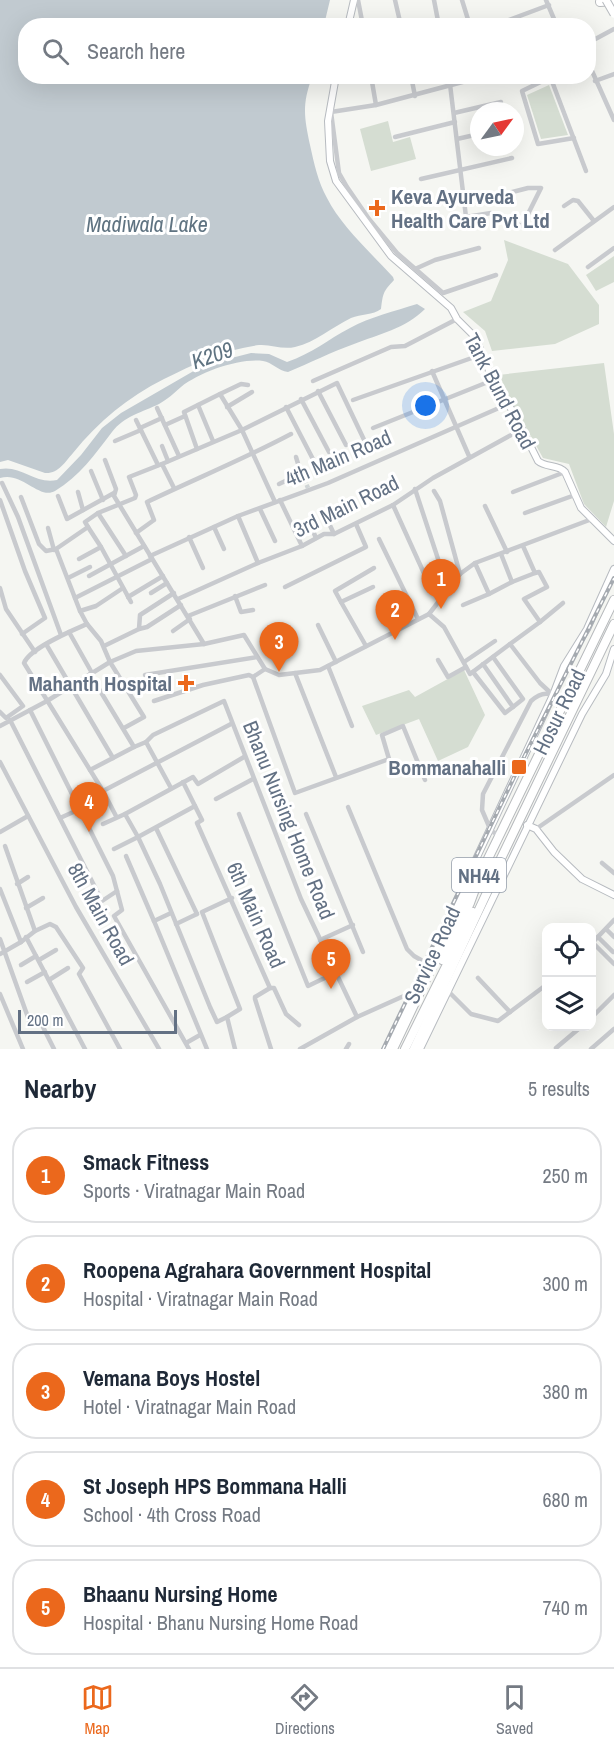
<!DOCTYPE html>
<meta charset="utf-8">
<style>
:root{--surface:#fff;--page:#f2f2f3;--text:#1f2937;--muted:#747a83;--line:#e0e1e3;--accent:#eb681c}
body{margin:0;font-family:"Archivo Narrow",sans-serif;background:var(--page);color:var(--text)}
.controls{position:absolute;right:18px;bottom:18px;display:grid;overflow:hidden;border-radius:12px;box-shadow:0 6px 24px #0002}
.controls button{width:54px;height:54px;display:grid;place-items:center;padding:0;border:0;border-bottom:2px solid var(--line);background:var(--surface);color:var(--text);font:30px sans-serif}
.compass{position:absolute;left:470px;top:102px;width:54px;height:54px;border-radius:50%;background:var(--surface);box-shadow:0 6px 24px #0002;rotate:57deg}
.scale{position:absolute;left:18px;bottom:15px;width:159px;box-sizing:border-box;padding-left:6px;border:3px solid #637184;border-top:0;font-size:16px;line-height:21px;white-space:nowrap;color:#637184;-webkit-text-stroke:4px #fff;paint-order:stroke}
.you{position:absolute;left:426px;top:406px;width:21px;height:21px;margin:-15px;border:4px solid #fff;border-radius:50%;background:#1a73e8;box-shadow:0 0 0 9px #1a73e833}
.badge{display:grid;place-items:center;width:39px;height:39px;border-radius:50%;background:var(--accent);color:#fff;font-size:20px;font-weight:700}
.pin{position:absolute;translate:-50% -50px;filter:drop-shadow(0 2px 3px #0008)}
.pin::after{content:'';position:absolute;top:32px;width:21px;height:18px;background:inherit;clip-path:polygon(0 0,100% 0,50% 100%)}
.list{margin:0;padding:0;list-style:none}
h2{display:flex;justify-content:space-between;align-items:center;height:78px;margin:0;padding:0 24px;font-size:26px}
h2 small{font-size:20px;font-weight:400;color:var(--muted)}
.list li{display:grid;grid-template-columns:39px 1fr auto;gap:18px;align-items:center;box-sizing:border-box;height:96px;margin:0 12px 12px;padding:0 12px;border:2px solid var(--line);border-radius:24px}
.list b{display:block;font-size:22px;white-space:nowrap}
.list p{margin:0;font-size:20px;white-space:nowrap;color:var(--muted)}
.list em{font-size:20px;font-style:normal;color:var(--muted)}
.icon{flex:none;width:33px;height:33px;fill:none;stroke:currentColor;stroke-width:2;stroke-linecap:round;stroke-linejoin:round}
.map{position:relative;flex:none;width:614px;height:1049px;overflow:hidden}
.search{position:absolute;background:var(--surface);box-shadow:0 6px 24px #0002;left:18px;right:18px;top:18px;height:66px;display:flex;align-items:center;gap:15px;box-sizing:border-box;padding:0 21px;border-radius:24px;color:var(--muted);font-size:22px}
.sheet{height:618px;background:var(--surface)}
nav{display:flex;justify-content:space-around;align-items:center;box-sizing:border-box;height:84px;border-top:2px solid var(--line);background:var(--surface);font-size:16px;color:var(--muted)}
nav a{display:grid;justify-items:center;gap:3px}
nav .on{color:var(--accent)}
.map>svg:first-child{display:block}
.green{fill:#d5ddd2}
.water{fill:#c1cad0}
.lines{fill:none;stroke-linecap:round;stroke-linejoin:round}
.street-tunnel{stroke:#d0d5d6;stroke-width:4.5;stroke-dasharray:4.5 2;stroke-linecap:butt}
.secondary-casing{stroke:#b7bbc0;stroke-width:8}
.highway-casing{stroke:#b7babd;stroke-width:10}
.street{stroke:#c8cace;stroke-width:4.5}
.secondary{stroke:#fff;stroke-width:6}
.highway{stroke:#fff;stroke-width:8}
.rail-casing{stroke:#a5aab0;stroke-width:4}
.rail{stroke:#fff;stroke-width:1.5;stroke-dasharray:4.5;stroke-linecap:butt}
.primary-bridge-casing{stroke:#b8bbbf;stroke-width:9;stroke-linecap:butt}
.primary-bridge{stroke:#fff;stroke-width:7}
.poi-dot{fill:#eb681c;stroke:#fff;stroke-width:2}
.labels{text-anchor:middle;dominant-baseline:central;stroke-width:6;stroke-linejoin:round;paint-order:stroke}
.shield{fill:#fff;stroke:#929ca9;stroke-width:1.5}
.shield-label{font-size:20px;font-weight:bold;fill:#637184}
.poi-label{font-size:21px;font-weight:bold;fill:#637184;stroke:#fff;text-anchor:end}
.street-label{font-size:21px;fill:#637184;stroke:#fff}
.water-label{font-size:22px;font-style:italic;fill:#5f7381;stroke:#fff}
</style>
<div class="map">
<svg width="614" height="1049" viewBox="0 0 614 1049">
<rect width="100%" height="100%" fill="#f5f6f2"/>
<!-- green -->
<g class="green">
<path d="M549 85 568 135 541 139 527 95Z"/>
<path d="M388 121 393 142 410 137 416 159 371 171 360 129Z"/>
<path d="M504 240 568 264 599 305V324L555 344 492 351 485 331 463 312 491 301 508 260Z"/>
<path d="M614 256V282L596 291 586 275Z"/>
<path d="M604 363 614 434V501L606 527 584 504 569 464 543 458 518 413 503 390 498 375Z"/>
<path d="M464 670 485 715 468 747 438 761 419 719 376 735 362 706 409 690 415 697Z"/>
</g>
<!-- water -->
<g class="water">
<path d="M0 0H330L324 25 26 26V76L312 77C302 105 304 116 310 145 314 163 318 182 327 198 341 226 372 254 393 277L394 280C383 292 383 293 381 309 373 315 361 314 351 318 332 327 316 342 295 347 282 350 271 344 259 345 226 349 194 364 164 379 128 397 99 421 73 453 65 462 58 474 45 473L8 460 0 462Z"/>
<path d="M417 304 425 309C405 329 379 334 354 344 331 352 310 363 288 372 278 371 272 362 263 361 239 358 200 372 181 387 174 393 168 399 159 404 143 412 124 416 112 432 96 453 79 477 55 491 39 500 22 471 0 478V469C22 465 36 485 57 480L81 455 102 428 121 413 204 365 251 353 269 354 287 362C313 353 327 340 350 328 370 317 395 311 417 304Z"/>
</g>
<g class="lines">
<!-- street-tunnel -->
<path class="street-tunnel" d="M304 479 308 488"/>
<defs>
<g id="secondary">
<path d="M348 26 354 0"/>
<path d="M336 76 328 121 330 161 336 181 391 256 451 308 457 319 475 337 493 380 515 415 538 461C546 468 558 464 565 472L581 508 614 541"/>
<path d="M527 825 536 829 554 852 582 879 614 895"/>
<path d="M387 1049 553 695 564 666 587 629 614 569"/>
<path d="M420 1049 582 714 606 674 614 649"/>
</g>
<g id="highway">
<path d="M600 2 614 1"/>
<path d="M442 960 470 903 478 881"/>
<path d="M393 1049 468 891 482 871 614 600"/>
<path d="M405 1049 473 912"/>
<path d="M414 1049 490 886 493 875 614 624"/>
</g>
</defs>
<!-- secondary casing -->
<use href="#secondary" class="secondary-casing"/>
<!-- highway casing -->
<use href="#highway" class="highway-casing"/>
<!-- street -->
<g class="street">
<path d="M358 0 363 26"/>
<path d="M395 0 401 26"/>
<path d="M434 0 439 26"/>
<path d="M462 0 470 26"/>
<path d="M546 0 557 26"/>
<path d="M493 26 549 5"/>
<path d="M588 43 614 29"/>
<path d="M588 62 614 120"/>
<path d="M371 76 376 105"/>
<path d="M411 76 415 96"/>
<path d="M449 76 466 217 491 213 522 226 541 188H528L466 204"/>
<path d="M485 76 376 105 331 112 339 173 347 187 369 219 397 253 443 293 496 275"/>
<path d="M550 76 586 171"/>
<path d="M551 77 522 91 538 144 574 138"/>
<path d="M595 81 614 74"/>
<path d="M454 113 501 102"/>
<path d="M395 137 455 122"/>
<path d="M457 139 479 134"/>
<path d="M421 179 512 158"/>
<path d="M564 206 573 200 578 201 594 221"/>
<path d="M555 250 614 207"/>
<path d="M588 267 614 248"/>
<path d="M415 269 435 260 479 248"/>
<path d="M432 371 469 456"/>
<path d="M313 381 391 347 405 346 457 319"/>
<path d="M318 391 346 445"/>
<path d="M220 394 241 384 248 385"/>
<path d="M301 399 329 452"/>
<path d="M353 400 483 354"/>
<path d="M198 405 213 441"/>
<path d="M227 407 252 392"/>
<path d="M286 407 316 465"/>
<path d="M157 408 179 456"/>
<path d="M136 420 158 465"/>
<path d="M165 425 185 416"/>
<path d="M140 428 162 418"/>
<path d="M373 428 493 380"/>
<path d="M115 441 141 430"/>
<path d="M162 446 168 461"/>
<path d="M197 449 184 412 220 394 242 430 337 383 367 446"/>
<path d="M296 457 302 477"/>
<path d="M105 460 116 489 114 496 204 644"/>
<path d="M91 471 103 500"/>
<path d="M2 483 18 517 61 635"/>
<path d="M279 484 298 475 304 479"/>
<path d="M174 488 162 464 242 430 275 502"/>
<path d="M415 489 442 571 452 583"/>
<path d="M434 491 440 501 460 574"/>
<path d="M78 492 83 510"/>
<path d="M513 492 565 472"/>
<path d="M58 496 67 519 114 493"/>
<path d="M21 497 39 544 46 551 56 549"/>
<path d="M0 500 25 571 45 618 22 634"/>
<path d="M280 500 302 546"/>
<path d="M393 505 427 580 440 599"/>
<path d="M485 506 507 552"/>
<path d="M260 509 275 541"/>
<path d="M98 513 126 556"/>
<path d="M525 513 575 495"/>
<path d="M238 516 258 563"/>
<path d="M326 517 334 534"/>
<path d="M310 524 316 538"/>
<path d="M88 527 101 547 131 602"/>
<path d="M214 527 224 549"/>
<path d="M48 528 54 550"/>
<path d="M136 533 154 520 147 502C195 479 244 459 291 434"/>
<path d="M189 537 203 568"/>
<path d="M379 539 418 619"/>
<path d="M150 556 238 516 328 483 508 404"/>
<path d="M79 559 101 547"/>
<path d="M475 563 489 594 512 582 501 554"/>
<path d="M89 576 144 546"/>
<path d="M68 578 90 567"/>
<path d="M512 582 535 573"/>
<path d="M285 587 366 547 356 524"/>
<path d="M0 588 6 609 35 652"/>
<path d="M151 593 167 583"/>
<path d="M235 596 241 612 253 610"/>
<path d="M128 597 163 576"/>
<path d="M75 598 152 559"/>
<path d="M178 599 258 563 302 546 324 534H334L393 505 433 478 522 429"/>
<path d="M341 602 335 591 374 568"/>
<path d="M463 605 489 594"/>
<path d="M80 611 96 606 123 588"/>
<path d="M429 614 444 627 470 674 510 644 540 683 553 695"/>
<path d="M188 616 265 585"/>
<path d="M540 622 563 603"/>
<path d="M87 624C71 631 30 648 24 663L103 791 231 724"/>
<path d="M318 625 336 662"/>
<path d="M139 629 140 615 174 593"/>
<path d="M173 631 190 619"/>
<path d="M69 632 92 673"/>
<path d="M46 644 113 758"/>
<path d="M510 644 540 622 524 599 547 587 539 572 535 573 523 546"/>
<path d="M104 646 139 629 147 627 181 605"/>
<path d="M366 646 341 602 373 587"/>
<path d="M438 660 448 677 466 667"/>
<path d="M464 662 495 641"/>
<path d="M483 664 513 707 523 699 493 657"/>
<path d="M328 666 352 726"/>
<path d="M473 672 505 713 513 707"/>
<path d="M295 673 336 777"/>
<path d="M90 674 134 747 146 742 171 788"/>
<path d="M0 675 23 706 6 718 0 712"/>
<path d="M145 675 257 657"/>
<path d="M253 677 295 793 389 759 382 735 403 726 425 780"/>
<path d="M154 701 203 685 249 675 253 677 265 669"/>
<path d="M30 710 113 876 122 910 114 916 189 1049"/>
<path d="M10 720 102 901 117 891"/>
<path d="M0 726 47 701 110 662 136 651 204 644 244 635 265 669 279 675 320 670 429 614 460 574 475 563 592 519"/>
<path d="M124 728 144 717 110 662 101 641 87 624 80 611 56 549 88 527 85 522 98 513 135 498 136 495 129 477 162 464"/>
<path d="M146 742 153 735 224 701 301 899 357 1017"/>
<path d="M389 759 393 768"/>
<path d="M0 762 76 907 159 1049"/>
<path d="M90 770 134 747"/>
<path d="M183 782 202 820 197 823 270 988 255 997V999L271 1049"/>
<path d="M103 791 116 816"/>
<path d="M216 799 253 779"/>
<path d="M348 807 407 949 414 956 428 964"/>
<path d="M125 814 138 837 195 806"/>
<path d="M239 814 308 986 335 973"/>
<path d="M306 814 363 952"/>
<path d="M60 818 80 809"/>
<path d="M103 824 125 814 193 777 198 784 244 757"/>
<path d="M156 828 197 914"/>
<path d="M536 829 614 775"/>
<path d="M0 832 28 816"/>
<path d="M499 835 491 831 482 810 483 794 531 701C544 689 551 694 565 700"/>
<path d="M5 846 35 931"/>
<path d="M114 849 138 837 160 884 210 1007 217 1022 227 1017"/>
<path d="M126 856 154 921 171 913"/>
<path d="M602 863 614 873"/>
<path d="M17 884 28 877"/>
<path d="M0 889 21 942 0 954"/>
<path d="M232 898 202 912 240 1009 227 1017 235 1049"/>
<path d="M26 908 43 898"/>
<path d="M154 921 207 1049"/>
<path d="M176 924 197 914"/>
<path d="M606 929 614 937"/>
<path d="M26 937 85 1049"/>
<path d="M598 937 613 952"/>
<path d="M0 939 30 1023 39 1019 54 1049"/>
<path d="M320 940 353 925"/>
<path d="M21 942 35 931 50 924 56 927 83 968 79 974 120 1049"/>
<path d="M592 942 614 964"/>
<path d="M592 943 614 920"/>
<path d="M39 960 56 950"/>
<path d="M21 965 36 956"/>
<path d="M478 978 510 1012"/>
<path d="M49 980 68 968"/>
<path d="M27 982 45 972"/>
<path d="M270 988H274L286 1014 299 1025"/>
<path d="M448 991 471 1014 498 1021 546 985"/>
<path d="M0 994 23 1049"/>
<path d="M592 1017 614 995"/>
<path d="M186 1043 200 1035"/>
<path d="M556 1048 582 1026"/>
<path d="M300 1049 357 1017 415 991"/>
<path d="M346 1049 349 1044"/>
<path d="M591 1049 614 1029"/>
</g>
<!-- secondary -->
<use href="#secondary" class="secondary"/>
<!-- highway -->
<use href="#highway" class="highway"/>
<defs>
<path id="rail" d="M383 1049 519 767 614 578"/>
</defs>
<!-- rail casing -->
<use href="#rail" class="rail-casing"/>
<!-- rail -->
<use href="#rail" class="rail"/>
<defs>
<path id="primary-bridge" d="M606 0 614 14"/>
</defs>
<!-- primary-bridge casing -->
<use href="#primary-bridge" class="primary-bridge-casing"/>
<!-- primary-bridge -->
<use href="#primary-bridge" class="primary-bridge"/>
</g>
<!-- markers -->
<g class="poi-dot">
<path d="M374 199h6v6h6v6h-6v6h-6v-6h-6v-6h6z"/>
<path d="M183 674h6v6h6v6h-6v6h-6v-6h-6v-6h6z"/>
<rect x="511" y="759" width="16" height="16" rx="3"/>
</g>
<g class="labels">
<!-- shield labels -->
<rect class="shield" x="452" y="858" width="54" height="34" rx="4.5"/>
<g class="shield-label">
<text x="479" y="875">NH44</text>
</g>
<!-- poi labels -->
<g class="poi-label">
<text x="391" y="196" text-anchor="start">Keva Ayurveda<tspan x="391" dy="24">Health Care Pvt Ltd</tspan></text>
<text x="172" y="683">Mahanth Hospital</text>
<text x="506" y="767">Bommanahalli</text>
</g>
<!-- street labels -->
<g class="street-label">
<text transform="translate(500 391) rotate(62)">Tank Bund Road</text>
<text transform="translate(338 458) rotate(-23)">4th Main Road</text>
<text transform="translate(346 506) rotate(-26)">3rd Main Road</text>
<text transform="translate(559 712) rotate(-64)">Hosur Road</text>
<text transform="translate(289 820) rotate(68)">Bhanu Nursing Home Road</text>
<text transform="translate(101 914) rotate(61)">8th Main Road</text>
<text transform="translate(256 915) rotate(66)">6th Main Road</text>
<text transform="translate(432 955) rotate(-65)">Service Road</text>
</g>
<!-- water labels -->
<g class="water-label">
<text x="147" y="224">Madiwala Lake</text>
<text transform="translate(212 355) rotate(-19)">K209</text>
</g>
</g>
</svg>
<div class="controls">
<button><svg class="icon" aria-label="locate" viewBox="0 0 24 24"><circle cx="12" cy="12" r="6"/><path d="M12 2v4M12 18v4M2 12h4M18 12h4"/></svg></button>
<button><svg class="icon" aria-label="layers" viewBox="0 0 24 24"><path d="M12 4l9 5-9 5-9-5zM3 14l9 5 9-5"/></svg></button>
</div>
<svg class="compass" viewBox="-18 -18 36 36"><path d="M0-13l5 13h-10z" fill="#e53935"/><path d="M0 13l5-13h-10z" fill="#747a83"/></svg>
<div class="scale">200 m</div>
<div class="you"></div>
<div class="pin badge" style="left:441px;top:609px">1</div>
<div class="pin badge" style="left:395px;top:640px">2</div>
<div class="pin badge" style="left:279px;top:672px">3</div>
<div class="pin badge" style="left:89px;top:832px">4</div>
<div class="pin badge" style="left:331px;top:989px">5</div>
<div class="search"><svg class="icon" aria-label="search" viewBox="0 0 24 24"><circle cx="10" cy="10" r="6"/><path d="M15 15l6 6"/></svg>Search here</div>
</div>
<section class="sheet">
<h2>Nearby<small>5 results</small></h2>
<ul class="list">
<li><span class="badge">1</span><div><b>Smack Fitness</b><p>Sports · Viratnagar Main Road</p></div><em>250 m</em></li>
<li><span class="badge">2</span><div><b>Roopena Agrahara Government Hospital</b><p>Hospital · Viratnagar Main Road</p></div><em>300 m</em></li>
<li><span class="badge">3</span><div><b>Vemana Boys Hostel</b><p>Hotel · Viratnagar Main Road</p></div><em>380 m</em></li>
<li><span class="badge">4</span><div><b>St Joseph HPS Bommana Halli</b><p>School · 4th Cross Road</p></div><em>680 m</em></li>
<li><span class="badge">5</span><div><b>Bhaanu Nursing Home</b><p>Hospital · Bhanu Nursing Home Road</p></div><em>740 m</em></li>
</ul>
</section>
<nav>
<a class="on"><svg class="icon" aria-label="map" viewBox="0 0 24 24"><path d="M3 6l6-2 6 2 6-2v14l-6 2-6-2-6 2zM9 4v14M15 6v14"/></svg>Map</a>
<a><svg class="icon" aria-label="directions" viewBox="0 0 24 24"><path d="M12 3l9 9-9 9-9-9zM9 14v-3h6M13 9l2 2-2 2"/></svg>Directions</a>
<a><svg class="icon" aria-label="saved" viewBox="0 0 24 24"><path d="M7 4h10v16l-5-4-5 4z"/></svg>Saved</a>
</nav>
